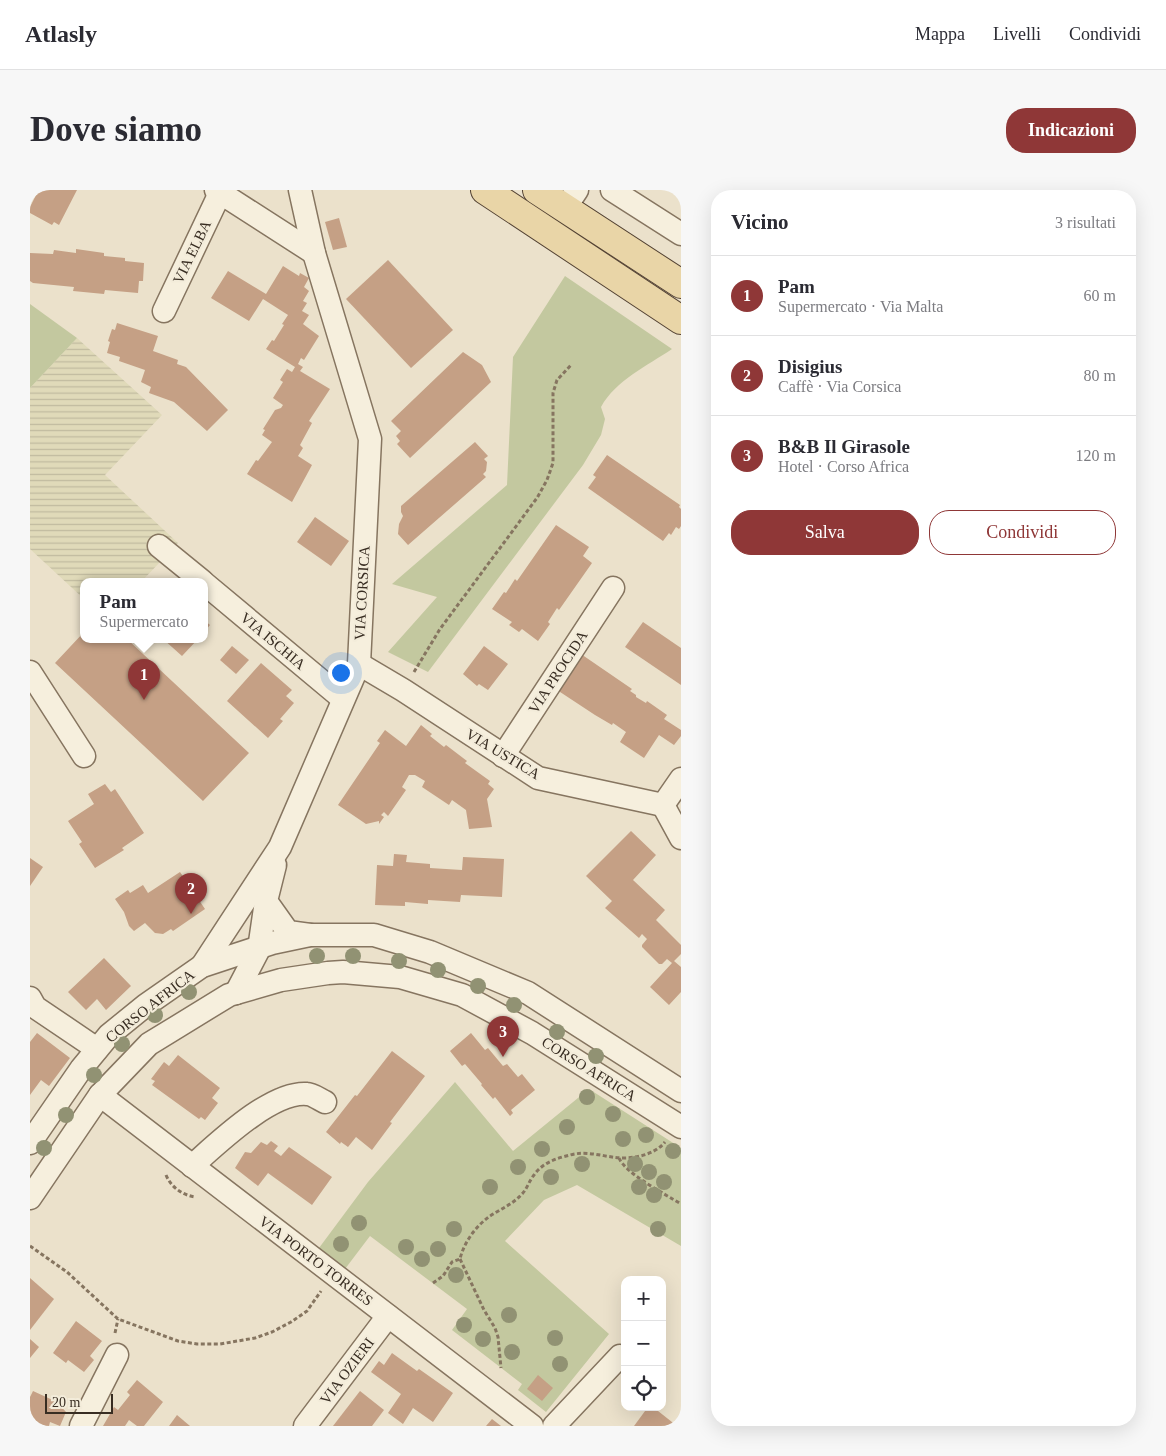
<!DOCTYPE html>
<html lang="it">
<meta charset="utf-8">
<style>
:root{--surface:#fff;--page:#f7f7f7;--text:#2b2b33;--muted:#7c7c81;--line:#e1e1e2;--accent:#8f3737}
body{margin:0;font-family:"Times New Roman",serif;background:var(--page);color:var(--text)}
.controls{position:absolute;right:15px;bottom:15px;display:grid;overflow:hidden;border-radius:10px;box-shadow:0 5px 20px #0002}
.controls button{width:45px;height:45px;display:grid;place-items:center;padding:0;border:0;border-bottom:1px solid var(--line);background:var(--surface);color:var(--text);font:25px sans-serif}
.scale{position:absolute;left:15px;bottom:12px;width:68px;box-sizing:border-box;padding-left:5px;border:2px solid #382d22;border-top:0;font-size:14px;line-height:18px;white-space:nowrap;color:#382d22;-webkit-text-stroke:4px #f3ecda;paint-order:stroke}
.you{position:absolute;left:310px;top:482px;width:18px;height:18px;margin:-12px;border:4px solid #fff;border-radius:50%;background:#1a73e8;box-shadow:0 0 0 8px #1a73e833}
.badge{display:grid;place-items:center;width:32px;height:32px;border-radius:50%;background:var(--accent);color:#fff;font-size:16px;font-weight:700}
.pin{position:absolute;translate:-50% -41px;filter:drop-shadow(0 1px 2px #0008)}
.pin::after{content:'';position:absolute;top:26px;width:18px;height:15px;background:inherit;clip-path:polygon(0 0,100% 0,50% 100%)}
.popup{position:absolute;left:50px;top:388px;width:128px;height:65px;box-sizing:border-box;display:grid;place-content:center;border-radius:10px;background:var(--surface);filter:drop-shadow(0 1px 4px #0005);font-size:16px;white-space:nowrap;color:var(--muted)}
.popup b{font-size:19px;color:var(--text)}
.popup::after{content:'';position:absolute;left:50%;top:100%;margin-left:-10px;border:10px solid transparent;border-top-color:var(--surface)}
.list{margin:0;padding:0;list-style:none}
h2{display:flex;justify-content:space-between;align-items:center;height:65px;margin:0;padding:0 20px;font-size:21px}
h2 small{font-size:16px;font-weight:400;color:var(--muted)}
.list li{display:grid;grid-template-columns:32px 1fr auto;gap:15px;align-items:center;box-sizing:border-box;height:80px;padding:0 20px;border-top:1px solid var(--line)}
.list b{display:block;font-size:19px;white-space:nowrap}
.list p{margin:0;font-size:16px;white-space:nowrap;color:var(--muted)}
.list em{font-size:16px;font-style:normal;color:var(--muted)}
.actions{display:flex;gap:10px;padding:15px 20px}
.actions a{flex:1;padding:11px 0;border:1px solid var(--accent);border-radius:20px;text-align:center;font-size:18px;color:var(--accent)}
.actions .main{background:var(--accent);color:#fff}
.icon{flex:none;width:28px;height:28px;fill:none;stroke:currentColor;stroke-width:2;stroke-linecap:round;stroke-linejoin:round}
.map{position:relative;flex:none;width:651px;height:1236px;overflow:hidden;border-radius:20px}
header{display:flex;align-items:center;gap:30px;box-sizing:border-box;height:70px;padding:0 25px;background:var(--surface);border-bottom:1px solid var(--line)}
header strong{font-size:24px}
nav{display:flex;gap:28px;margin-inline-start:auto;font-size:18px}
.intro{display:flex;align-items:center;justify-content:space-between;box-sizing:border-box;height:120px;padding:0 30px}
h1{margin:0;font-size:35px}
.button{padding:12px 22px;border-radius:20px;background:var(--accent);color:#fff;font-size:18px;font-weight:700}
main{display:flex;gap:30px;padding:0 30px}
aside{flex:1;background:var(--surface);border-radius:20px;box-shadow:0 5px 20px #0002}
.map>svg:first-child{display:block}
.farmland{fill:url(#farmland-rules)}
.green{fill:#c3c89f}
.building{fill:#c5a085}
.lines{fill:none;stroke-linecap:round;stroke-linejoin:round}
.minor-casing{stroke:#867560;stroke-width:25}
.major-casing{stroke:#544334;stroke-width:30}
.path{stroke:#867560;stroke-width:3;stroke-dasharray:4 2.5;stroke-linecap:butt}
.minor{stroke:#f6efdd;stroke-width:22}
.major{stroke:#e9d5a7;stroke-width:28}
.tree{fill:#919273}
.labels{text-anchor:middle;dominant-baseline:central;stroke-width:4.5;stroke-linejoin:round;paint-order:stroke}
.street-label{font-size:15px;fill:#382d22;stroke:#f3ecda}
</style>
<header>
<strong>Atlasly</strong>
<nav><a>Mappa</a><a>Livelli</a><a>Condividi</a></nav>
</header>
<div class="intro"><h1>Dove siamo</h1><a class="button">Indicazioni</a></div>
<main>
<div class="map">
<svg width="651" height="1236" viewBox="0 0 651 1236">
<defs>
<pattern id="farmland-rules" width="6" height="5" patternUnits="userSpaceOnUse" patternTransform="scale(1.25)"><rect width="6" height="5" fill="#e0dab9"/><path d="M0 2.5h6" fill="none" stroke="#c1bb9f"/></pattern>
</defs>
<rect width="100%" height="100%" fill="#ebe1cb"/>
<!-- farmland -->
<path class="farmland" d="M47 148 132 225 75 285 148 353 112 391H54V409L0 359V198Z"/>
<!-- green -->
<g class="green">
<path d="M535 86 642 159C617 176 586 190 571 217L575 229 571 245 553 275 398 482 358 462 407 407 362 394 477 295 483 167Z"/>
<path d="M0 114 47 148 0 198Z"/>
<path d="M425 892 483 961 559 899 651 958V1056L547 995 514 1010 475 1051 579 1144 516 1222 488 1200 492 1194 422 1140 437 1119 340 1046 315 1079 289 1058 338 992Z"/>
</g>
<!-- building -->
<g class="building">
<path d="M6 0H47L29 35 24 32 22 35 0 23V17L7 3 5 2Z"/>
<path d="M309 28 317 57 303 60 295 32Z"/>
<path d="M46 59 74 63V66L95 68V71L114 73 113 91H109L108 103 75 100 74 104 43 101 44 97 3 93 0 91V63L23 64 24 60 46 63Z"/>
<path d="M358 70 423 140 381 178 316 109Z"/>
<path d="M253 76 269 86 270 83 279 88 274 97 279 101 273 111 277 113 272 121 279 125 273 134 289 146 274 170 271 168 268 174 273 177 270 181 300 199 279 231 282 233 270 255 273 258 268 266 282 275 262 312 217 284 226 270 228 271 242 252 232 245 235 240 233 239 245 220 251 218 253 215 243 208 253 192 250 190 257 179 262 182 265 177 236 159 242 150 244 151 254 135 252 134 258 125 233 109 219 131 181 108 198 81 236 104Z"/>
<path d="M87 133 128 146 123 161 148 170 147 174 156 177 198 220 177 241 144 212 119 203 121 197 111 192 115 180 89 171 90 167 77 163 80 152 78 151 82 139 85 140Z"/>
<path d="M433 162 452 175 461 192 380 268 367 254 370 251 366 246 371 241 361 231Z"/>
<path d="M445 252 458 266 454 269 457 272 456 281 453 284 456 287 378 355 368 344 369 334 373 326 371 322V316Z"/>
<path d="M577 265 650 315 649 317 651 319V336L649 339 646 337 641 345 639 343 633 351 558 298 566 287 563 285Z"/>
<path d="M285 327 319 351 301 376 267 352Z"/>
<path d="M526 335 559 357 553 366 562 373 529 420 527 418 518 432 520 434 508 451 492 439 489 442 479 435 482 432 462 419 474 402 476 403 485 389 487 391Z"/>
<path d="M174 430 180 435 174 442Z"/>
<path d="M613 432 651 458V495L595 457Z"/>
<path d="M54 442V449H97L219 563 173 611 25 473Z"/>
<path d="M133 449H168L152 466Z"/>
<path d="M202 456 219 470 206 484 190 470Z"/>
<path d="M454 456 478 474 458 500 449 494 447 496 433 484Z"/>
<path d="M548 462 602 499 600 501 606 505V507L616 513 617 511 637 525 634 529 651 540V546L644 555 629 545 614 568 590 552 596 542 583 533 582 535 565 525 524 498Z"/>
<path d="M231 473 262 500 256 506 264 513 250 529 253 531 238 548 197 511Z"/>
<path d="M391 535 402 544 400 546 414 557 416 555 437 571 435 573 460 591 458 594 464 599 457 609 462 637 439 639 436 620 422 610 419 615 392 597 395 591 385 585H379L372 597 376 600 358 626 354 622 351 625 354 627 349 634V631L336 634 308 615 350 553 347 551 355 540 376 556Z"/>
<path d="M75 594 81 602 85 599 114 643 92 658 94 660 65 678 49 654 52 652 38 631 64 614 58 604Z"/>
<path d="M601 641 626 665 603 690 635 720 626 730 651 755V764L644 771 651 777V802L639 815 620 797 642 773 637 769 632 774H629L612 757V755L617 749 612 744 609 748 575 718 582 711 556 686Z"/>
<path d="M364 664 377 665 376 672 400 674V678L432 680 433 667 474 669 472 707 431 705 430 712 398 710V714L375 712V716L345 715 347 675 363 676Z"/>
<path d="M0 668 13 677 0 696Z"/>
<path d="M150 682 175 719 143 741 141 739 133 744 125 743 115 733 104 741 99 736 94 722 85 709 98 700 100 703 113 695 118 703Z"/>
<path d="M74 768 101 796 76 820 67 809 56 820 38 802Z"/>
<path d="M7 843 40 868 19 896 11 890 0 905V852Z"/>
<path d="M441 843 455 860 458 858 473 876 477 874 488 887 492 884 505 900 481 920 483 923 480 926 465 907 463 909 451 895 452 894 435 874 432 876 420 861Z"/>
<path d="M362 861 395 886 360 932 362 933 342 960 326 947 318 957 311 952 310 954 296 942 325 905 327 906Z"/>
<path d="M148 865 190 898 182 908 188 913 175 930 171 927 169 929 122 895 125 891 121 889 134 872 139 876Z"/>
<path d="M241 951 248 956 244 961 251 966 259 957 302 987 282 1015 238 983 228 996 205 978 215 962 221 963 231 952 237 955Z"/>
<path d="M0 1088 24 1109 0 1140Z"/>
<path d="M46 1131 72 1151 60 1166 64 1170 54 1182 38 1170 36 1173 23 1163Z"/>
<path d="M0 1149 9 1157 0 1168Z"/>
<path d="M362 1163 387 1181 389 1179 423 1203 403 1232 383 1218 373 1234 358 1223 371 1204 341 1182 349 1171 354 1175Z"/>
<path d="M508 1185 523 1198 512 1211 497 1199Z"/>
<path d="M107 1190 133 1212 114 1236H107L99 1230 95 1236H73L84 1217 88 1220 100 1205 97 1202Z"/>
<path d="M3 1201 27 1212 36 1222 30 1236 20 1232 19 1236H0V1207Z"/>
<path d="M330 1201 354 1220 342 1236H303Z"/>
<path d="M618 1217H623L647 1236H604Z"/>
<path d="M147 1225 160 1236H139Z"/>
<path d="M462 1229 471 1236H456Z"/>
</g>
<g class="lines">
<defs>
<g id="minor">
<path d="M186 0 284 63"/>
<path d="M582 0 651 44"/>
<path d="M535 18 547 0"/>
<path d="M134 121 190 3"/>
<path d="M129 356 172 391"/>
<path d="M174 393 313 509"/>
<path d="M329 474 373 500 508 588 633 615 651 589"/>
<path d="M0 482 54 566"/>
<path d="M473 566 583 398"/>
<path d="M633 615 651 648"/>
<path d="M245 675 236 711 258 742 280 745"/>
<path d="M172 776 250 657 329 474 340 249 284 63 270 0"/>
<path d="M206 803 229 759 236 711"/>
<path d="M0 808 5 817 67 859"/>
<path d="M70 905 502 1236"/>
<path d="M0 953 51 879 79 845 116 815 172 776 242 753 280 745H344L400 762 498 803 651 901"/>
<path d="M162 976C187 954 241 901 277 904 282 904 289 909 295 912"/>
<path d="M0 1008 70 905 119 854 199 805 251 790 298 783 313 782 370 787 432 805 502 843 651 937"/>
<path d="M51 1236 87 1165"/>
<path d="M275 1236 358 1126"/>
<path d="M524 1236 590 1166"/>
</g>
<g id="major">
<path d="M455 0 651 130"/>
<path d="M507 0 651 94"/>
</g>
</defs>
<!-- minor casing -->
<use href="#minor" class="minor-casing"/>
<!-- major casing -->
<use href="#major" class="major-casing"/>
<!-- path -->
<g class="path">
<path d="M384 482 410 439 507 308 517 290 523 273V203L527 190 541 175"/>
<path d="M589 968C596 984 635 1004 651 1014"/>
<path d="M136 985C141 997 152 1005 165 1007"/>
<path d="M0 1056 37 1082 88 1129 148 1151 167 1154H190L225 1148 242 1142 261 1132 277 1121 291 1101"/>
<path d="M430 1069 454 1120 465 1138 468 1147 471 1178"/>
<path d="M403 1093 413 1086 422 1072 430 1069C434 1052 446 1036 460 1026 471 1019 483 1014 492 1004 497 999 499 991 504 985 512 973 527 968 540 965 554 961 568 965 582 967 599 970 624 966 635 952"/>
<path d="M85 1143 88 1129"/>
</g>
<!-- minor -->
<use href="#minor" class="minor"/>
<!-- major -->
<use href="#major" class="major"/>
</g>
<!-- trees -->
<g class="tree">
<circle cx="287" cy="766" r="8"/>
<circle cx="323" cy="766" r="8"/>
<circle cx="369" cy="771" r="8"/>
<circle cx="408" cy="780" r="8"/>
<circle cx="448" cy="796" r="8"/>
<circle cx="159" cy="802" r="8"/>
<circle cx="484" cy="815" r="8"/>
<circle cx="125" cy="825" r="8"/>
<circle cx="527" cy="842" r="8"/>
<circle cx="92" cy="854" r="8"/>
<circle cx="566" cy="866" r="8"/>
<circle cx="64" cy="885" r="8"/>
<circle cx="557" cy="907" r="8"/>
<circle cx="583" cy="924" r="8"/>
<circle cx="36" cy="925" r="8"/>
<circle cx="537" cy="937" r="8"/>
<circle cx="616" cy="945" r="8"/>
<circle cx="593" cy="949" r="8"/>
<circle cx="14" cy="958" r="8"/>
<circle cx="512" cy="959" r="8"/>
<circle cx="643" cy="961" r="8"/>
<circle cx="552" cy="974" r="8"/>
<circle cx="605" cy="974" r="8"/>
<circle cx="488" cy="977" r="8"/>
<circle cx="619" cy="982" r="8"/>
<circle cx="521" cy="987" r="8"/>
<circle cx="634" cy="992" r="8"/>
<circle cx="460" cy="997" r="8"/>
<circle cx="609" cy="997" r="8"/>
<circle cx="624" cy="1005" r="8"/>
<circle cx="329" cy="1033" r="8"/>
<circle cx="424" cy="1039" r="8"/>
<circle cx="628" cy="1039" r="8"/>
<circle cx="311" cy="1054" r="8"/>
<circle cx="376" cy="1057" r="8"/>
<circle cx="408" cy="1059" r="8"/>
<circle cx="392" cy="1069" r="8"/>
<circle cx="426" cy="1085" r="8"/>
<circle cx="479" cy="1125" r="8"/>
<circle cx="434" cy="1135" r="8"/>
<circle cx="525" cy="1148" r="8"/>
<circle cx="453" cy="1149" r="8"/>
<circle cx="482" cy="1162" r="8"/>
<circle cx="530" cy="1174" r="8"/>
</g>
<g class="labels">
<!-- street labels -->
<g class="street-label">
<text transform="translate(162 62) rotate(-64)">VIA ELBA</text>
<text transform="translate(332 403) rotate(-87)">VIA CORSICA</text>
<text transform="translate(243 451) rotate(40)">VIA ISCHIA</text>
<text transform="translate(528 482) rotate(-57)">VIA PROCIDA</text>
<text transform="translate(473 564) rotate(31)">VIA USTICA</text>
<text transform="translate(120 816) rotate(-38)">CORSO AFRICA</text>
<text transform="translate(559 879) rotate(32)">CORSO AFRICA</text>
<text transform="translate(286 1071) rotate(37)">VIA PORTO TORRES</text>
<text transform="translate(317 1181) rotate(-53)">VIA OZIERI</text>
</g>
</g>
</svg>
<div class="controls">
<button>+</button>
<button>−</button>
<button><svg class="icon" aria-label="locate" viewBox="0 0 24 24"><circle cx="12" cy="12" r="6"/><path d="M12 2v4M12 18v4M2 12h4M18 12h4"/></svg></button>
</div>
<div class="scale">20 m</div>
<div class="you"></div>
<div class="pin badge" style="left:114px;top:510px">1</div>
<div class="popup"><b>Pam</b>Supermercato</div>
<div class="pin badge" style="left:161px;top:724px">2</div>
<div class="pin badge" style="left:473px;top:867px">3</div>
</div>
<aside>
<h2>Vicino<small>3 risultati</small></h2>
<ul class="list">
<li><span class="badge">1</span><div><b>Pam</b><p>Supermercato · Via Malta</p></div><em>60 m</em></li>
<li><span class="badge">2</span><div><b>Disigius</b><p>Caffè · Via Corsica</p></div><em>80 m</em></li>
<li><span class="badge">3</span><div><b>B&amp;B Il Girasole</b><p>Hotel · Corso Africa</p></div><em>120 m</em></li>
</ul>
<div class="actions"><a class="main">Salva</a><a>Condividi</a></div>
</aside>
</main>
